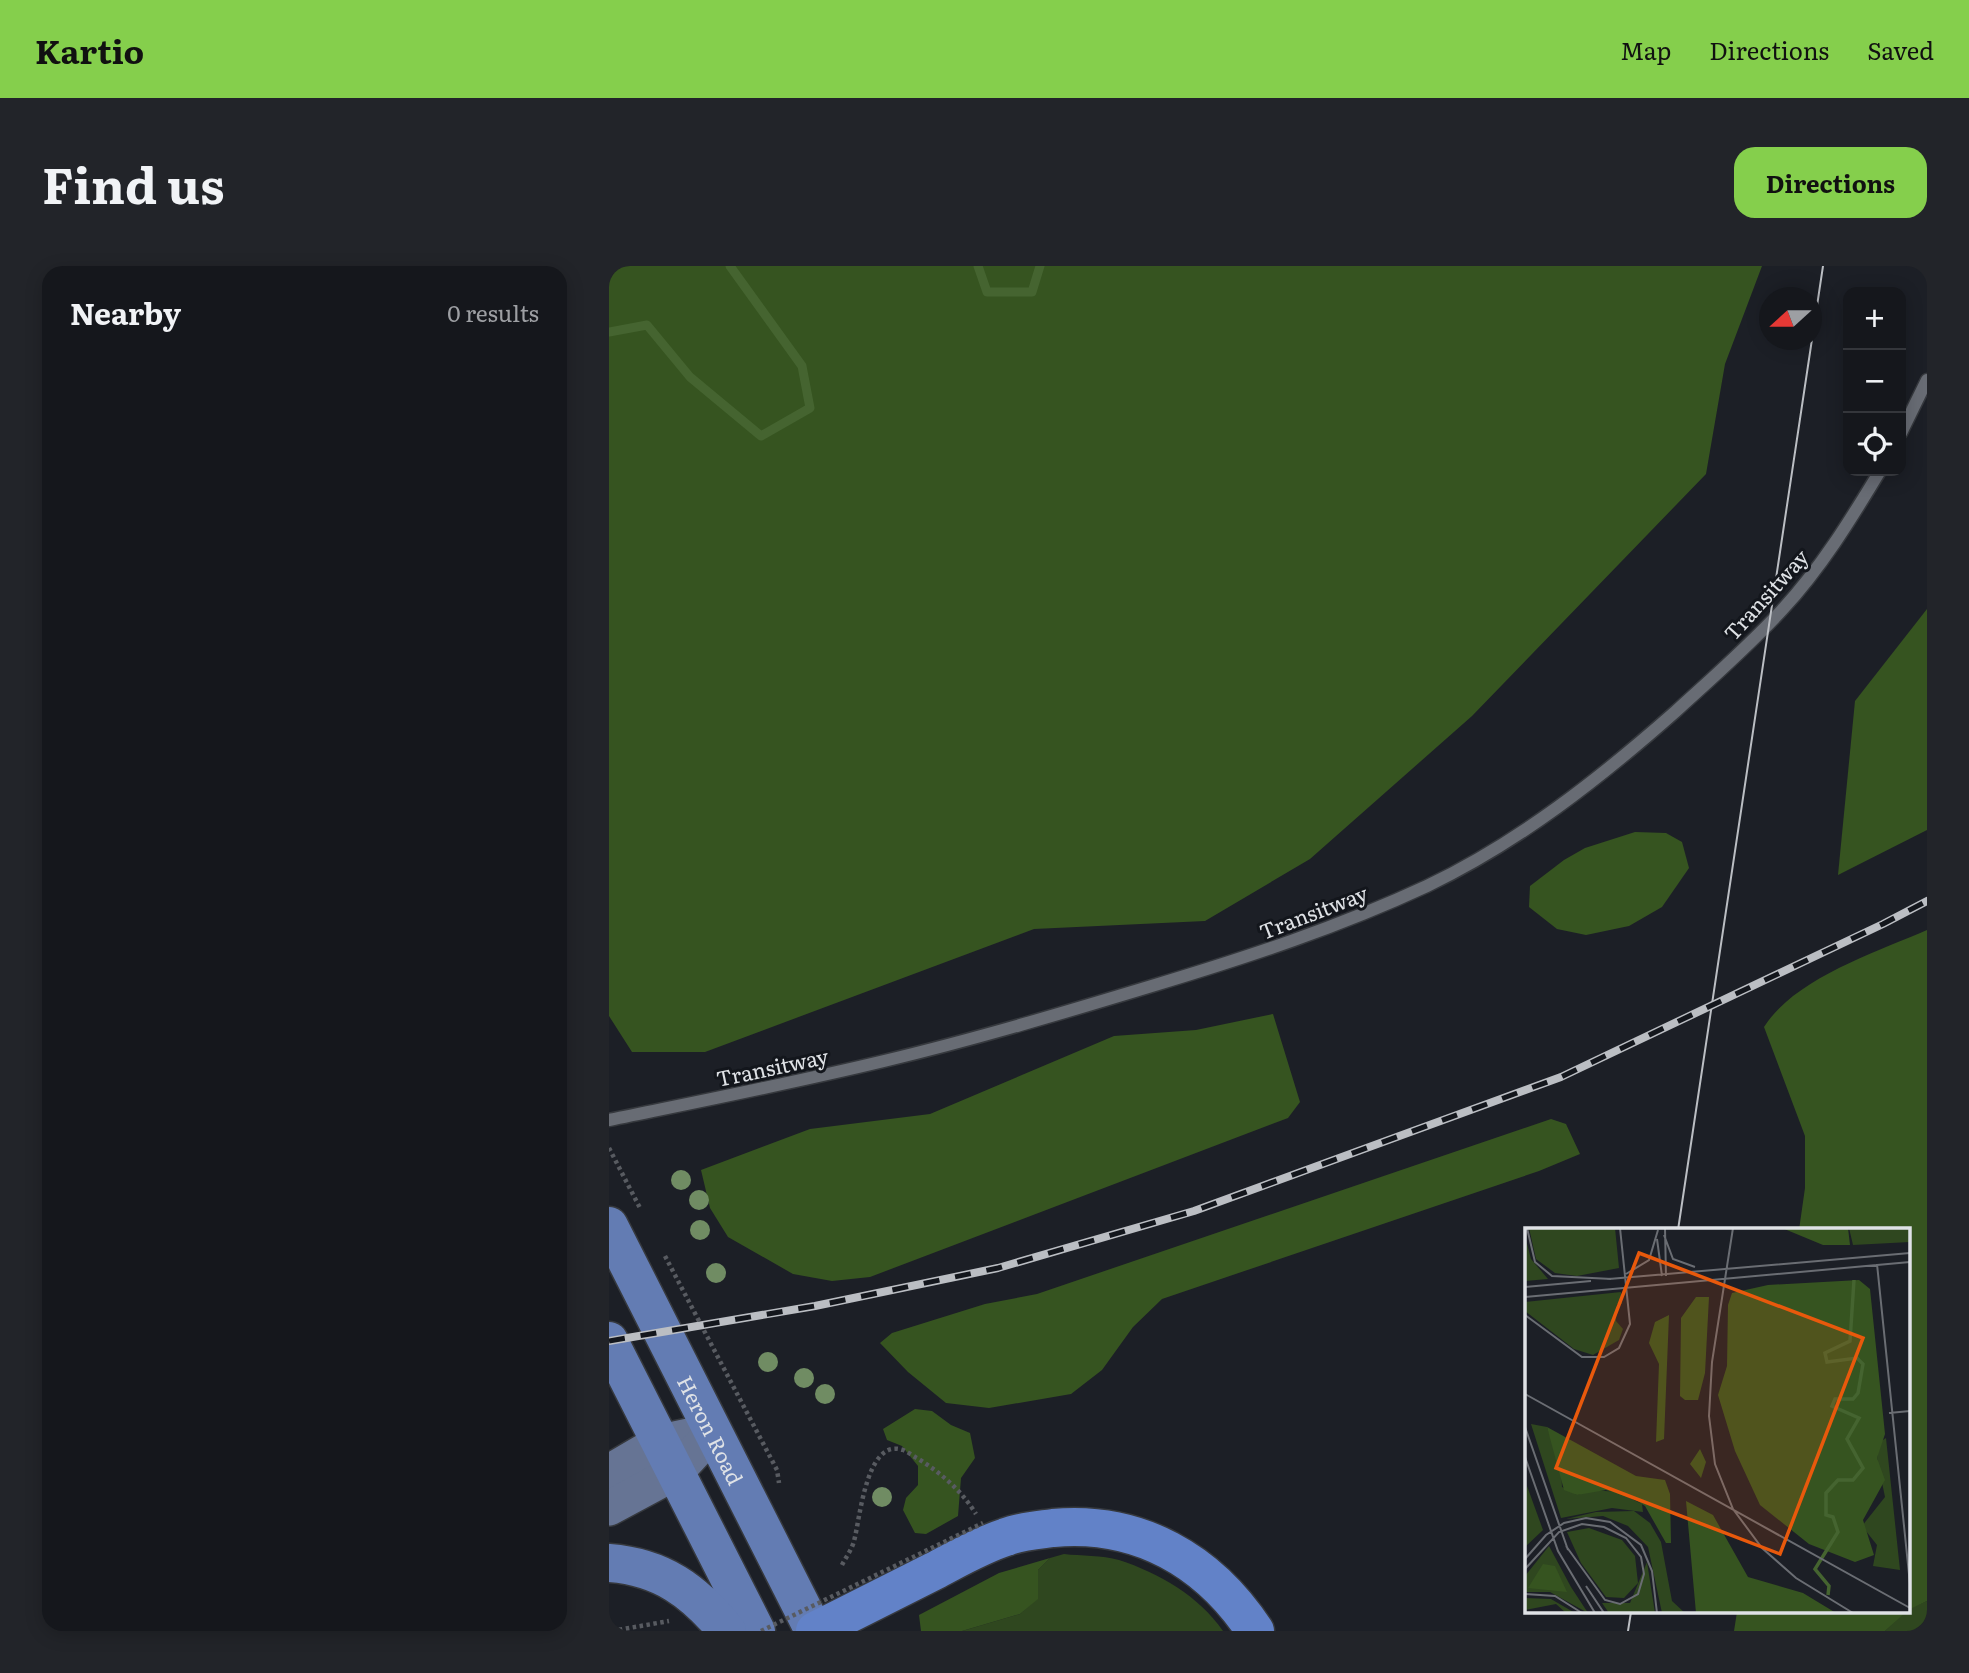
<!DOCTYPE html>
<meta charset="utf-8">
<style>
:root{--surface:#15171c;--page:#222429;--text:#f1f3f6;--muted:#9d9fa3;--line:#34363b;--accent:#85cf4c}
body{margin:0;font-family:Literata,serif;background:var(--page);color:var(--text)}
.controls{position:absolute;right:21px;top:21px;display:grid;overflow:hidden;border-radius:14px;box-shadow:0 4px 18px #0003}
.controls button{width:63px;height:63px;display:grid;place-items:center;padding:0;border:0;border-bottom:2px solid var(--line);background:var(--surface);color:var(--text);font:35px sans-serif}
.compass{position:absolute;left:1150px;top:21px;width:63px;height:63px;border-radius:50%;background:var(--surface);box-shadow:0 4px 18px #0003;rotate:249deg}
.list{margin:0;padding:0;list-style:none}
h2{display:flex;justify-content:space-between;align-items:center;height:91px;margin:0;padding:0 28px;font-size:30px}
h2 small{font-size:23px;font-weight:400;color:var(--muted)}
.icon{flex:none;width:38px;height:38px;fill:none;stroke:currentColor;stroke-width:2;stroke-linecap:round;stroke-linejoin:round}
.map{position:relative;flex:none;width:1318px;height:1365px;overflow:hidden;border-radius:21px}
header{display:flex;align-items:center;gap:42px;box-sizing:border-box;height:98px;padding:0 35px;background:var(--accent);color:#111}
header strong{font-size:33px}
nav{display:flex;gap:38px;margin-inline-start:auto;font-size:24px}
.intro{display:flex;align-items:center;justify-content:space-between;box-sizing:border-box;height:168px;padding:0 42px}
h1{margin:0;font-size:49px}
.button{padding:18px 32px;border-radius:21px;background:var(--accent);color:#111;font-size:24px;font-weight:700}
main{display:flex;gap:42px;padding:0 42px}
aside{flex:1;background:var(--surface);border-radius:21px;box-shadow:0 4px 18px #0003}
.map>svg:first-child{display:block}
.green{fill:#2f471f}
.forest{fill:#365420}
.lines{fill:none;stroke-linecap:round;stroke-linejoin:round}
.stream{stroke:#456430;stroke-width:9}
.service-casing{stroke:#36393e;stroke-width:15}
.secondary-casing{stroke:#36393e;stroke-width:38}
.primary-casing{stroke:#36393e;stroke-width:41}
.trunk-casing{stroke:#36393e;stroke-width:41}
.path{stroke:#585b61;stroke-width:4.5;stroke-dasharray:3.5 3.5;stroke-linecap:butt}
.service{stroke:#686c74;stroke-width:12}
.secondary{stroke:#667494;stroke-width:35}
.primary{stroke:#637cb3;stroke-width:38}
.trunk{stroke:#6282c8;stroke-width:38}
.tram{stroke:#bbbec3;stroke-width:2}
.rail-casing{stroke:#bbbec3;stroke-width:8}
.rail{stroke:#13161c;stroke-width:5;stroke-dasharray:16;stroke-linecap:butt}
.path-bridge{stroke:#585b61;stroke-width:4.5;stroke-dasharray:3.5 3.5;stroke-linecap:butt}
.tree{fill:#708c63}
.labels{text-anchor:middle;dominant-baseline:central;stroke-width:6;stroke-linejoin:round;paint-order:stroke}
.street-label{font-size:21px;fill:#dfe2e6;stroke:#13161c}
.inset-river{fill:none;stroke:#456430;stroke-width:3.5}
.inset-road{fill:none;stroke:#6a6d73;stroke-width:2}
.view{fill:#e8590c;fill-opacity:0.15;stroke:#e8590c;stroke-width:3.5}
.inset-edge{fill:none;stroke:#dfe2e6;stroke-width:3.5}
</style>
<header>
<strong>Kartio</strong>
<nav><a>Map</a><a>Directions</a><a>Saved</a></nav>
</header>
<div class="intro"><h1>Find us</h1><a class="button">Directions</a></div>
<main>
<aside>
<h2>Nearby<small>0 results</small></h2>
<ul class="list">
</ul>
</aside>
<div class="map">
<svg width="1318" height="1365" viewBox="0 0 1318 1365">
<rect width="100%" height="100%" fill="#1c1f26"/>
<!-- green -->
<g class="green">
<path d="M455 1288C472 1290 493 1289 510 1294 550 1307 590 1330 614 1365H353L411 1348 429 1332V1304L441 1292Z"/>
<path d="M1318 1335V1365H1276L1299 1343Z"/>
</g>
<!-- forest -->
<g class="forest">
<path d="M0 0H1153L1116 98 1097 208 863 450 701 593 596 655 425 663 96 786H23L0 750Z"/>
<path d="M1318 343V564L1229 609 1246 435Z"/>
<path d="M1026 566 1057 567 1073 576 1080 602 1053 641 1020 660 977 669 948 663 920 641 921 620 955 594 976 582Z"/>
<path d="M1318 664V1335L1299 1344V964H1190L1196 922V870L1155 761C1185 713 1267 686 1318 664Z"/>
<path d="M664 748 691 836 679 852 261 1011 223 1015 184 1008 119 971 101 942 92 904 201 863 321 848 505 770 587 764Z"/>
<path d="M942 853 957 858 971 888 930 905 553 1033 524 1061 493 1104 462 1128 380 1142 337 1137 299 1106 271 1077 283 1067 376 1038 428 1028Z"/>
<path d="M306 1143 323 1145 342 1159 361 1167 366 1192 352 1212 349 1250 317 1268 306 1267 294 1244 297 1232 309 1219V1200L293 1180 278 1174 274 1163Z"/>
<path d="M441 1292 429 1304V1333L411 1348 353 1365H312L310 1349 390 1307Z"/>
<path d="M1128 1346H1297L1276 1365H1125Z"/>
</g>
<g class="lines">
<!-- stream -->
<g class="stream">
<path d="M369 0 378 26H423L431 0"/>
<path d="M0 66 38 59 81 111 152 170 201 142 193 100 121 0"/>
</g>
<defs>
<g id="service">
<path d="M1292 167 1318 114"/>
<path d="M0 854C92 835 184 817 275 795 367 773 457 746 546 719 639 691 730 661 818 620 910 576 990 513 1066 446 1102 413 1140 380 1173 344 1212 302 1242 253 1271 205"/>
</g>
<g id="secondary">
<path d="M0 1206 51 1176 79 1170"/>
<path d="M0 1242 67 1206 104 1166"/>
</g>
<g id="primary">
<path id="s1" d="M0 960 205 1365"/>
<path d="M0 1075 147 1365"/>
<path d="M0 1297C53 1301 85 1325 118 1365"/>
</g>
<path id="trunk" d="M206 1365C245 1345 285 1325 325 1305 348 1293 372 1279 397 1271 412 1265 429 1264 444 1262 530 1254 600 1295 646 1365"/>
</defs>
<!-- service casing -->
<use href="#service" class="service-casing"/>
<!-- secondary casing -->
<use href="#secondary" class="secondary-casing"/>
<!-- primary casing -->
<use href="#primary" class="primary-casing"/>
<!-- trunk casing -->
<use href="#trunk" class="trunk-casing"/>
<!-- path -->
<g class="path">
<path d="M0 882 31 942"/>
<path d="M56 990 168 1204 170 1217"/>
<path d="M233 1299C237 1291 243 1283 245 1275 251 1254 257 1171 294 1184 299 1186 304 1190 308 1192 332 1207 352 1224 367 1248"/>
<path d="M3 1365 60 1355"/>
</g>
<!-- service -->
<use href="#service" class="service"/>
<!-- secondary -->
<use href="#secondary" class="secondary"/>
<!-- primary -->
<use href="#primary" class="primary"/>
<!-- trunk -->
<use href="#trunk" class="trunk"/>
<!-- tram -->
<g class="tram">
<path d="M1069 964 1214 0"/>
<path d="M1019 1365 1022 1346"/>
</g>
<defs>
<path id="rail" d="M0 1075 206 1040 389 1002 585 945 952 811 1274 658 1318 635"/>
</defs>
<!-- rail casing -->
<use href="#rail" class="rail-casing"/>
<!-- rail -->
<use href="#rail" class="rail"/>
<!-- path-bridge -->
<path class="path-bridge" d="M152 1365 374 1257"/>
</g>
<!-- trees -->
<g class="tree">
<circle cx="72" cy="914" r="10"/>
<circle cx="90" cy="934" r="10"/>
<circle cx="91" cy="964" r="10"/>
<circle cx="107" cy="1007" r="10"/>
<circle cx="159" cy="1096" r="10"/>
<circle cx="195" cy="1112" r="10"/>
<circle cx="216" cy="1128" r="10"/>
<circle cx="273" cy="1231" r="10"/>
</g>
<g class="labels">
<!-- street labels -->
<g class="street-label">
<text transform="translate(1156 328) rotate(-48)">Transitway</text>
<text transform="translate(704 645) rotate(-21)">Transitway</text>
<text transform="translate(163 800) rotate(-12)">Transitway</text>
<text stroke="none"><textPath href="#s1" startOffset="228">Heron Road</textPath></text>
</g>
</g>
<!-- overview -->
<g transform="translate(916 962)">
<rect width="385" height="385" fill="#1c1f26"/>
<path d="M4 0H90L94 40 52 48 30 45 11 31ZM324 0H385V14L328 17ZM0 8 6 31 23 51 0 53ZM96 64 97 76H92L91 93 98 101 94 112 68 127 49 121 0 83V74ZM6 196 22 199 36 239 37 259 52 267 68 262 93 264 117 276 118 284 87 280 36 290ZM361 210 375 342 348 338 352 317 337 298 360 269 352 230 355 214ZM2 258 18 302 0 319V273ZM109 283 125 295 136 314 147 373 160 385H137L123 319 103 298 78 288 41 291 71 284ZM64 300 97 312 110 328 113 355 99 370 81 369 56 335 42 304ZM24 318 46 359 63 385 25 364H0V348ZM122 334 130 385H84L77 375H105ZM0 370 26 371 50 385H41L31 376 0 382Z" fill="#2f471f"/>
<path d="M257 0H323L325 17H298ZM334 52 345 61 360 206 352 230 360 252 338 292 349 327 330 334 284 316 235 277 210 223 193 167 202 138 203 77 207 65 243 57ZM171 69H184L180 145 173 172H160L155 168 156 90ZM144 87 139 211 131 214 134 136 124 115 130 94ZM22 199 111 248 140 252 145 266 146 315H141L120 278 109 271 81 262 52 267 39 262ZM175 221 181 234 176 250 165 236ZM161 273 188 287 223 349 278 365 311 385H171ZM18 336 30 338 42 364 3 360Z" fill="#365420"/>
<path class="inset-river" d="M303 367 304 358 290 341 313 304 308 289 301 287V265L313 252H328L338 240 322 211 334 190 307 178 310 171H328L333 165 338 136 332 130 302 134 300 125 325 113 329 52"/>
<path class="inset-road" d="M2 0 10 34 27 48 87 51M140 0 141 48M208 0 187 134 184 188 190 236 208 281 237 320 271 350 328 385M139 7 148 31 170 39M132 11 137 48M352 36 385 356M101 46 124 32 133 2M84 51 385 25M0 59 66 53M0 69 385 34M0 87 57 129H79L94 120 105 96 95 0M0 166 385 380M364 185 385 183M0 199 43 322M0 229 33 323 70 385M0 331 21 307 39 295 61 290 85 294 116 317 127 343 132 385M0 341 34 304 57 296 79 299 101 310 116 329 119 346 113 366 95 376 80 372 41 318M61 358 79 385M0 366 30 368 57 385"/>
<path class="view" d="M114 25 338 110 255 326 31 240Z"/>
<rect width="385" height="385" class="inset-edge"/>
</g>
</svg>
<div class="controls">
<button>+</button>
<button>−</button>
<button><svg class="icon" aria-label="locate" viewBox="0 0 24 24"><circle cx="12" cy="12" r="6"/><path d="M12 2v4M12 18v4M2 12h4M18 12h4"/></svg></button>
</div>
<svg class="compass" viewBox="-18 -18 36 36"><path d="M0-13l5 13h-10z" fill="#e53935"/><path d="M0 13l5-13h-10z" fill="#9d9fa3"/></svg>
</div>
</main>
